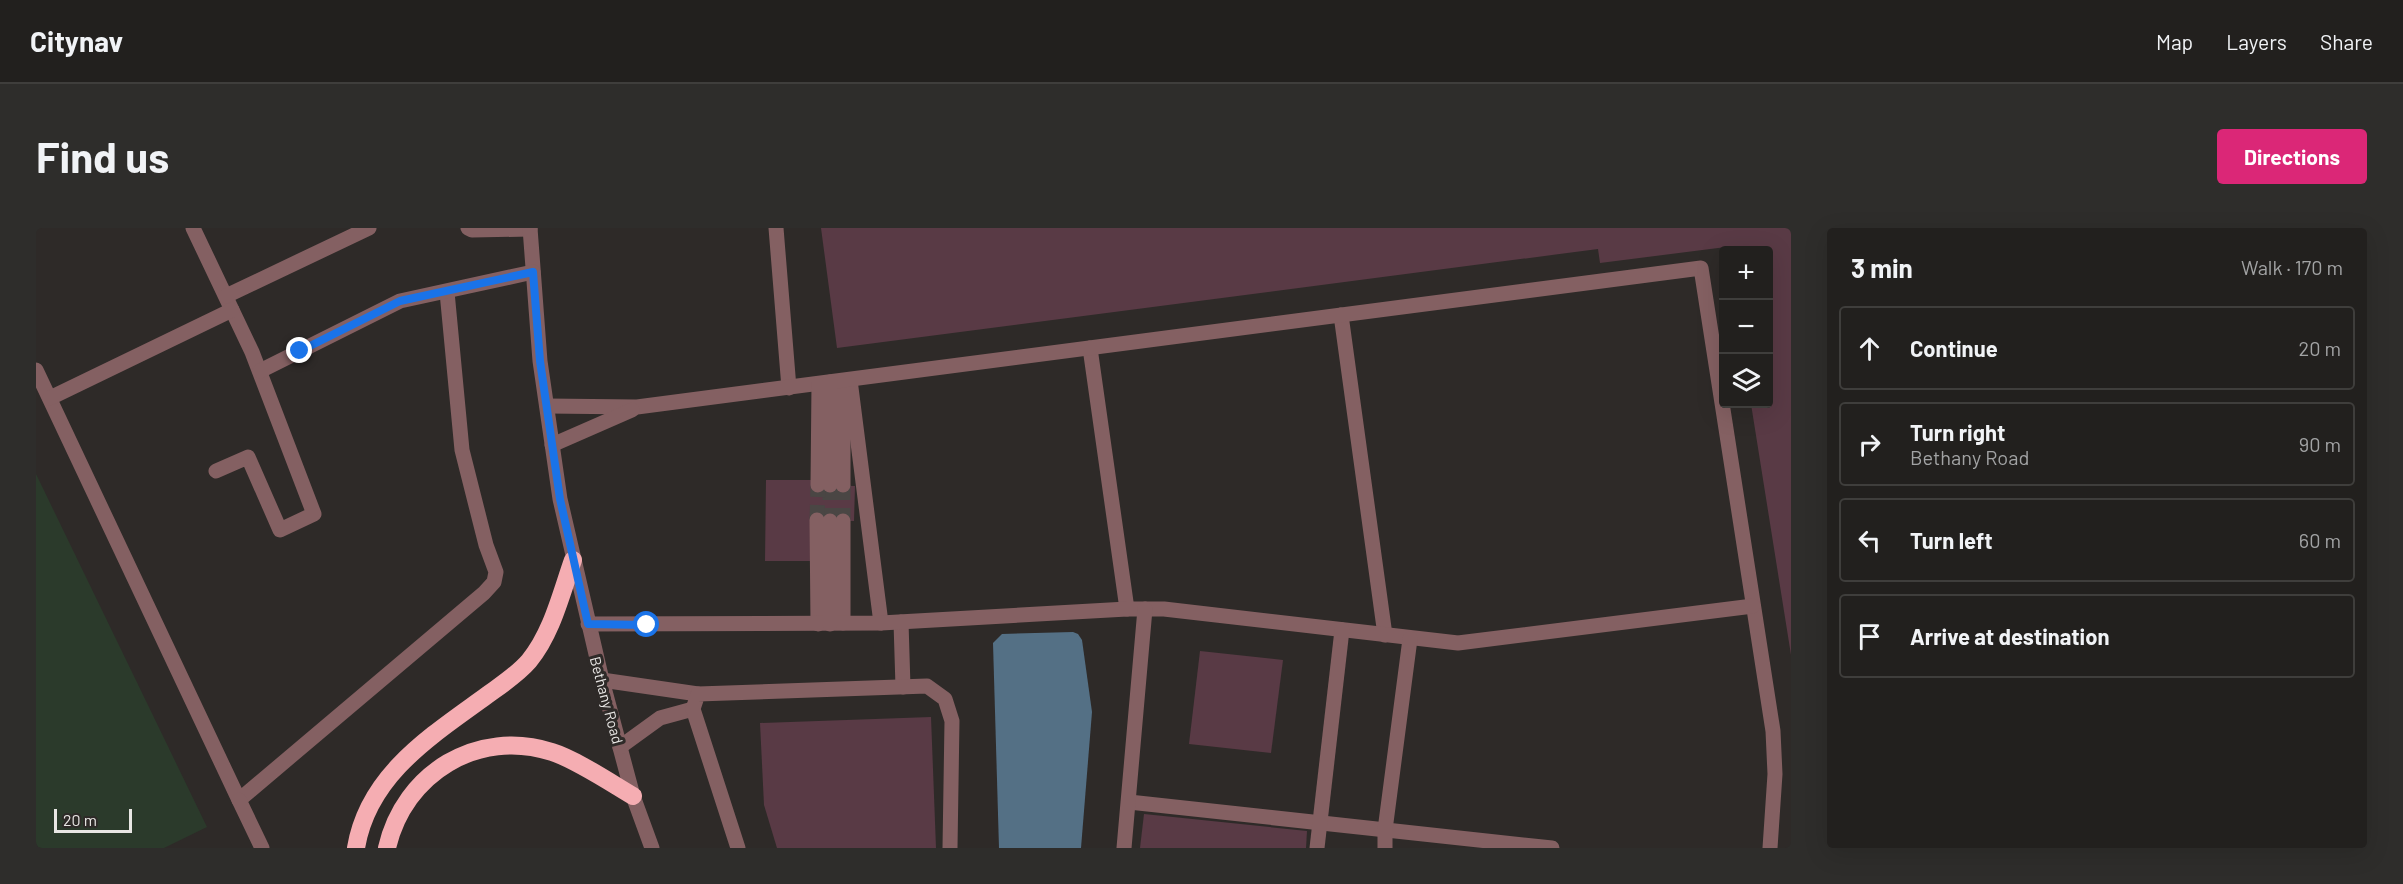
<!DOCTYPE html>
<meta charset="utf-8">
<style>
:root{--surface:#22201e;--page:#2e2d2b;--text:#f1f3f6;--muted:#a2a3a4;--line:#3f3e3c;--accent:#db2777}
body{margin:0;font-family:Barlow,sans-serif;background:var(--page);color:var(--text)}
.controls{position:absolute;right:18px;top:18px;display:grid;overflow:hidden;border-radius:6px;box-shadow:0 6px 24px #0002}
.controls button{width:54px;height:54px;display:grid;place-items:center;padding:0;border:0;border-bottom:2px solid var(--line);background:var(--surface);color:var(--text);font:30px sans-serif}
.scale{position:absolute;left:18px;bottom:15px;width:78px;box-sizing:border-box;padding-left:6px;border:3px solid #e8e6e4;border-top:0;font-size:16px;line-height:21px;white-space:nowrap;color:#e8e6e4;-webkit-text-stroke:4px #2e2a28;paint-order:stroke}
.stop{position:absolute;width:18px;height:18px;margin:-14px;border:4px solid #1a73e8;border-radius:50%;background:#fff}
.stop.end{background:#1a73e8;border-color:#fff;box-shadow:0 2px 6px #0008}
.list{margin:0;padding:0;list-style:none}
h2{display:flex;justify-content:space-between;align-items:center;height:78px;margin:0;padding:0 24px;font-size:26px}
h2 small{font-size:20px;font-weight:400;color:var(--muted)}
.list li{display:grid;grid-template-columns:39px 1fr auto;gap:18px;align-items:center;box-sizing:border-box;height:84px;margin:0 12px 12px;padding:0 12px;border:2px solid var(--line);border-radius:6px}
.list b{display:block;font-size:22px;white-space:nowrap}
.list p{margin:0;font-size:20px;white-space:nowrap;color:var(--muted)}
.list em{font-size:20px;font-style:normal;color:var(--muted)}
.icon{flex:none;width:33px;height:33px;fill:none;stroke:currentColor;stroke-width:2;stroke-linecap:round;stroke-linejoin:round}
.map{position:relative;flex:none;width:1755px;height:620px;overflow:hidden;border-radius:6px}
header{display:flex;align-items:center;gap:36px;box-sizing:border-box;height:84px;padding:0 30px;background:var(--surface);border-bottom:2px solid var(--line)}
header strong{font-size:28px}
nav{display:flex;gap:33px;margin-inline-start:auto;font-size:21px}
.intro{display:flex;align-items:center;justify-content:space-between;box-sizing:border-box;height:144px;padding:0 36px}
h1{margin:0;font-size:42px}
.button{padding:15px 27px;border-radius:6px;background:var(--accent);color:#fff;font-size:21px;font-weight:700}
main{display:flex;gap:36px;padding:0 36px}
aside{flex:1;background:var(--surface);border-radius:6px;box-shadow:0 6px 24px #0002}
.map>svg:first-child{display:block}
.green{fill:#2b3a2b}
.water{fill:#547085}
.building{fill:#593a45}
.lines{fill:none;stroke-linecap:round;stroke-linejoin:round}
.minor-tunnel{stroke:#4a4644;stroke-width:15;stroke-dasharray:15 8;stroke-linecap:butt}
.minor{stroke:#846062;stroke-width:15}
.highway{stroke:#f5adb2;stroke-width:18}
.route{stroke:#1a73e8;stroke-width:8}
.labels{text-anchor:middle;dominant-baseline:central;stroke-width:6;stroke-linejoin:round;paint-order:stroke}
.street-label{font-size:15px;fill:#e8e6e4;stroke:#2e2a28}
</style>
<header>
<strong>Citynav</strong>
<nav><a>Map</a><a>Layers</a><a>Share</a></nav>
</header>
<div class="intro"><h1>Find us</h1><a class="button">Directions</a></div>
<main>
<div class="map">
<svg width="1755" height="620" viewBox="0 0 1755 620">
<rect width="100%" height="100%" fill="#2e2a28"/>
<!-- green -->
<path class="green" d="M0 246 171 599 128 620H0Z"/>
<!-- water -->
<path class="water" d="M1037 404 1042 406 1046 412 1056 484 1045 620H963L957 415 966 406Z"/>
<!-- building -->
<g class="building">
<path d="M785 0H1755V427L1715 176H1732V22H1691L1690 19 1564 35 1562 21 801 120Z"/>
<path d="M730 252H776V257L819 258 818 293 776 292 775 333H729Z"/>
<path d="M1164 423 1247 432 1235 525 1153 516Z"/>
<path d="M895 489 900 620H741L728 577 724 495Z"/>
<path d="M1108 586 1271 603 1270 620H1104Z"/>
</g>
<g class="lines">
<!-- minor-tunnel -->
<g class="minor-tunnel">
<path d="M794 257V293"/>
<path d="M807 257V293"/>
<path d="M781 292 782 257"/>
</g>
<!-- minor -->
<g class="minor">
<path d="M157 0 216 124 278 286 244 302 212 229 180 243"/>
<path d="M432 0 436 2 494 1"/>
<path d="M494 0 504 133 524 271 566 452 597 568 616 620"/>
<path d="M740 0 753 160"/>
<path d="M190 68 333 0"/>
<path d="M1305 87 1349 407"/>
<path d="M1054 120 1091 381"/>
<path d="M0 142 203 572 448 365 458 354 460 344 450 317 426 222 411 64"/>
<path d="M224 143 364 73 497 44"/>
<path d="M814 152 845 395"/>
<path d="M807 155V257"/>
<path d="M14 170 196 82"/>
<path d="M511 178 601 179 1665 40 1737 503 1739 546 1734 620"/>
<path d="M516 217 596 182"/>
<path d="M782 257 783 156"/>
<path d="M794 257V154"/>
<path d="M781 292 782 396"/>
<path d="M807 293V395"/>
<path d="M865 394 867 459"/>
<path d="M552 396 845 395 1091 381H1128L1422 415 1717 378"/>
<path d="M794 396V293"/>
<path d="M566 452 662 466"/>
<path d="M584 519 624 490 657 481"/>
<path d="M203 572 226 620"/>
<path d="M1093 574 1516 620"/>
<path d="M702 620 657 481 662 466 891 458 909 471 916 493 914 620"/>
<path d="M1088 620 1109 381"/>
<path d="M1281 620 1306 402"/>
<path d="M1349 620V602L1374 411"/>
</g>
<!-- highway -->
<g class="highway">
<path d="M320 620C332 547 395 508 450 468 465 457 481 447 493 433 516 405 525 366 537 332"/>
<path d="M351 620C368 545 442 500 516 524 539 531 575 555 597 568"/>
</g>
</g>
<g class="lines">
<!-- route -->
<path class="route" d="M264 123 364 73 497 44 504 133 524 271 552 396 611 397"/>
</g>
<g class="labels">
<!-- street labels -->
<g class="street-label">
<text transform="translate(571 472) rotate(75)">Bethany Road</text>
</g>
</g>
</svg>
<div class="controls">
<button>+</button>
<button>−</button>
<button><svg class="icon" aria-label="layers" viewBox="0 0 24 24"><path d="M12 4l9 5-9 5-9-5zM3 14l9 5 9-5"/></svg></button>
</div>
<div class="scale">20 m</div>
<div class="stop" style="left:611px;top:397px"></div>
<div class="stop end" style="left:264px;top:123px"></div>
</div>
<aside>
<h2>3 min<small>Walk · 170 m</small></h2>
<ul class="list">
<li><svg class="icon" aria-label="ahead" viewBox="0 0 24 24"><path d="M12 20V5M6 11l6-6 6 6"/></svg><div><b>Continue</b></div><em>20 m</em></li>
<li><svg class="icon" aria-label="right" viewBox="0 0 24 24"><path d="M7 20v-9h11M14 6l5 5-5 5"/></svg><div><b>Turn right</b><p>Bethany Road</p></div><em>90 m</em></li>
<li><svg class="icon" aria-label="left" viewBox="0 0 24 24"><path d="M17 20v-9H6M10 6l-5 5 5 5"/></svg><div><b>Turn left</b></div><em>60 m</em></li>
<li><svg class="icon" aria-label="arrive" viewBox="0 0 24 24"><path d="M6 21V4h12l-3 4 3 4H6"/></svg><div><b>Arrive at destination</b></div></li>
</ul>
</aside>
</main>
